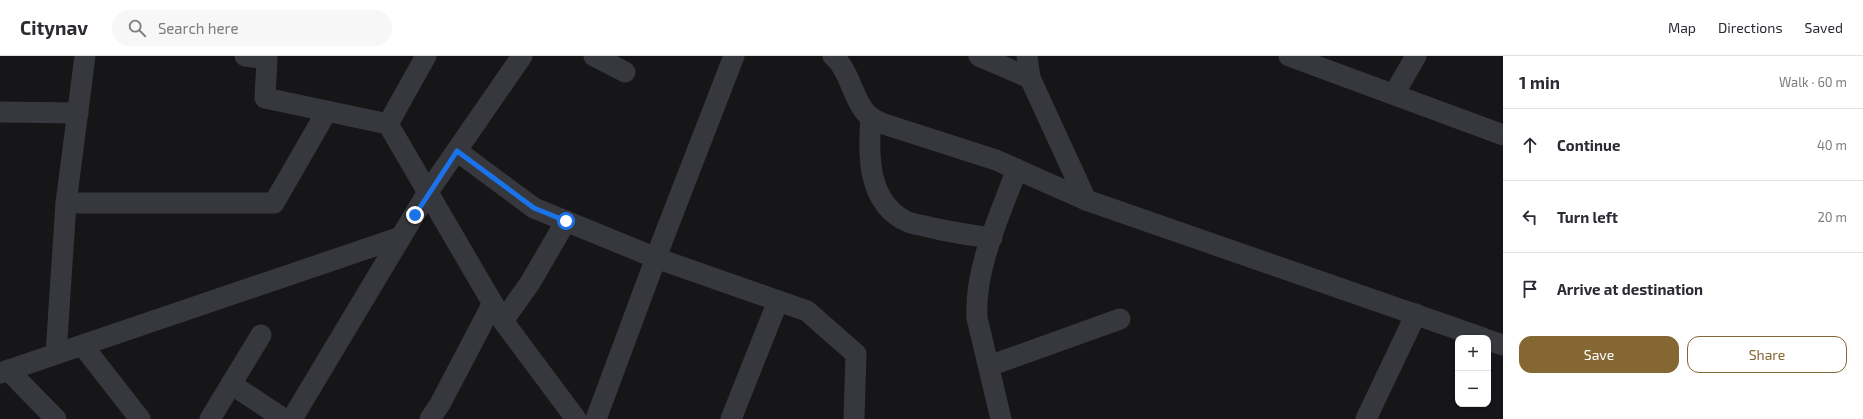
<!DOCTYPE html>
<meta charset="utf-8">
<style>
:root{--surface:#fff;--page:#f7f7f7;--text:#2b2b33;--muted:#7c7c81;--line:#e1e1e2;--accent:#856733}
body{margin:0;font-family:"Exo 2",sans-serif;background:var(--page);color:var(--text)}
.controls{position:absolute;right:12px;bottom:12px;display:grid;overflow:hidden;border-radius:8px;box-shadow:0 1px 3px #0004}
.controls button{width:36px;height:36px;display:grid;place-items:center;padding:0;border:0;border-bottom:1px solid var(--line);background:var(--surface);color:var(--text);font:20px sans-serif}
.stop{position:absolute;width:12px;height:12px;margin:-9px;border:3px solid #1a73e8;border-radius:50%;background:#fff}
.stop.end{background:#1a73e8;border-color:#fff;box-shadow:0 1px 4px #0008}
.list{margin:0;padding:0;list-style:none}
h2{display:flex;justify-content:space-between;align-items:center;height:52px;margin:0;padding:0 16px;font-size:17px}
h2 small{font-size:13px;font-weight:400;color:var(--muted)}
.list li{display:grid;grid-template-columns:26px 1fr auto;gap:12px;align-items:center;box-sizing:border-box;height:72px;padding:0 16px;border-top:1px solid var(--line)}
.list b{display:block;font-size:15px;white-space:nowrap}
.list em{font-size:13px;font-style:normal;color:var(--muted)}
.actions{display:flex;gap:8px;padding:12px 16px}
.actions a{flex:1;padding:9px 0;border:1px solid var(--accent);border-radius:12px;text-align:center;font-size:14px;color:var(--accent)}
.actions .main{background:var(--accent);color:#fff}
.icon{flex:none;width:22px;height:22px;fill:none;stroke:currentColor;stroke-width:2;stroke-linecap:round;stroke-linejoin:round}
.map{position:relative;flex:none;width:1503px;height:363px;overflow:hidden}
header{display:flex;align-items:center;gap:24px;box-sizing:border-box;height:56px;padding:0 20px;background:var(--surface);border-bottom:1px solid var(--line)}
header strong{font-size:19px}
nav{display:flex;gap:22px;margin-inline-start:auto;font-size:14px}
.search{width:280px;height:36px;background:var(--page);display:flex;align-items:center;gap:10px;box-sizing:border-box;padding:0 14px;border-radius:22px;color:var(--muted);font-size:15px}
main{display:flex}
aside{flex:1;background:var(--surface)}
.map>svg:first-child{display:block}
.lines{fill:none;stroke-linecap:round;stroke-linejoin:round}
.minor{stroke:#37383d;stroke-width:21}
.route{stroke:#1a73e8;stroke-width:5}
</style>
<header>
<strong>Citynav</strong>
<div class="search"><svg class="icon" aria-label="search" viewBox="0 0 24 24"><circle cx="10" cy="10" r="6"/><path d="M15 15l6 6"/></svg>Search here</div>
<nav><a>Map</a><a>Directions</a><a>Saved</a></nav>
</header>
<main>
<div class="map">
<svg width="1503" height="363" viewBox="0 0 1503 363">
<rect width="100%" height="100%" fill="#161618"/>
<g class="lines">
<!-- minor -->
<g class="minor">
<path d="M245 0 267 3 265 42 388 68"/>
<path d="M426 0 388 68 503 265 576 363"/>
<path d="M594 0 625 16"/>
<path d="M833 0C851 15 853 47 870 61 874 64 880 66 884 68L996 104 1086 144"/>
<path d="M979 0 1030 22 1086 144 1483 282"/>
<path d="M1027 0 1030 22"/>
<path d="M1289 0 1503 79"/>
<path d="M1394 38 1416 0"/>
<path d="M0 56 78 57"/>
<path d="M871 61C868 98 867 148 908 166 913 168 920 169 925 170 947 176 970 179 992 182"/>
<path d="M457 95 534 152 656 202 807 255 856 298 854 363"/>
<path d="M66 147H274L327 55"/>
<path d="M503 265 530 227 566 165"/>
<path d="M1488 284 1503 289"/>
<path d="M83 290 140 363"/>
<path d="M56 298 66 147 85 0"/>
<path d="M989 310 1120 263"/>
<path d="M8 314 56 363"/>
<path d="M0 317 401 181 428 136 522 0"/>
<path d="M231 328 284 363"/>
<path d="M210 363 261 279"/>
<path d="M292 363 401 181"/>
<path d="M430 363 440 348 493 247"/>
<path d="M596 363 663 183 734 0"/>
<path d="M731 363 778 245"/>
<path d="M1001 363 977 262C974 213 1000 159 1017 113"/>
<path d="M1366 363 1416 258"/>
</g>
</g>
<g class="lines">
<!-- route -->
<path class="route" d="M415 159 457 95 534 152 566 165"/>
</g>
</svg>
<div class="controls">
<button>+</button>
<button>−</button>
</div>
<div class="stop" style="left:566px;top:165px"></div>
<div class="stop end" style="left:415px;top:159px"></div>
</div>
<aside>
<h2>1 min<small>Walk · 60 m</small></h2>
<ul class="list">
<li><svg class="icon" aria-label="ahead" viewBox="0 0 24 24"><path d="M12 20V5M6 11l6-6 6 6"/></svg><div><b>Continue</b></div><em>40 m</em></li>
<li><svg class="icon" aria-label="left" viewBox="0 0 24 24"><path d="M17 20v-9H6M10 6l-5 5 5 5"/></svg><div><b>Turn left</b></div><em>20 m</em></li>
<li><svg class="icon" aria-label="arrive" viewBox="0 0 24 24"><path d="M6 21V4h12l-3 4 3 4H6"/></svg><div><b>Arrive at destination</b></div></li>
</ul>
<div class="actions"><a class="main">Save</a><a>Share</a></div>
</aside>
</main>
